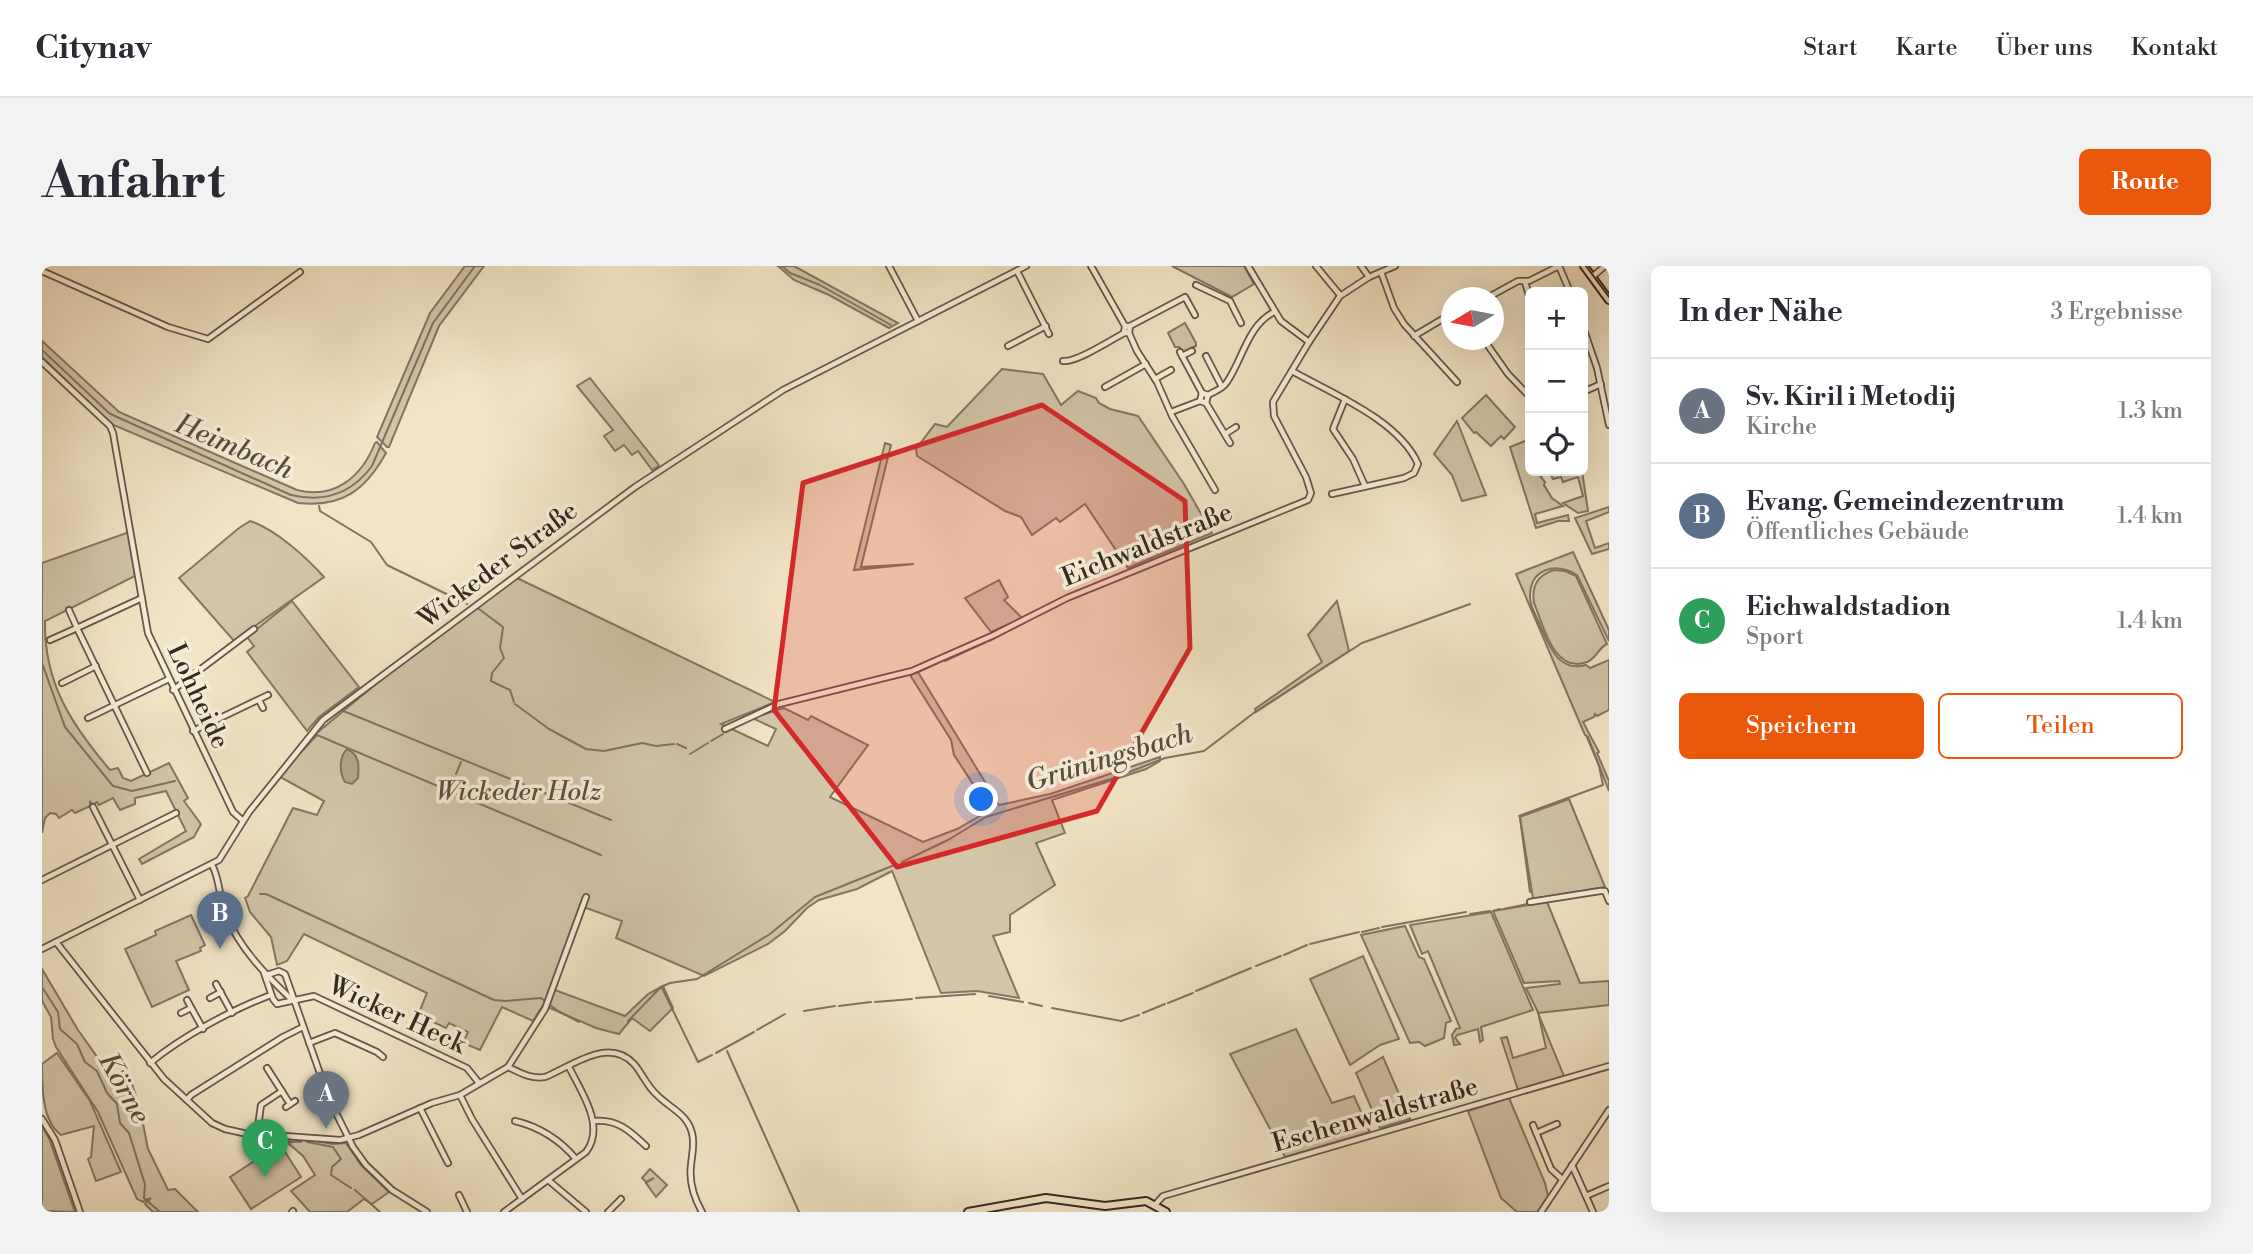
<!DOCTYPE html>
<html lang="de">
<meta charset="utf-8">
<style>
:root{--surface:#fff;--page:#f2f2f3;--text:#2b2b33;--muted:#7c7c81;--line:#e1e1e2;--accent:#ea580c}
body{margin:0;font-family:"Libre Bodoni",serif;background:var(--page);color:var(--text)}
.controls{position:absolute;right:21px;top:21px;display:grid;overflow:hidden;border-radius:10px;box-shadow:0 7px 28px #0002}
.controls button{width:63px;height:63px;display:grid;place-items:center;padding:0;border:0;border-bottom:2px solid var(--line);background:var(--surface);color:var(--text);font:35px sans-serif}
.compass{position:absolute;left:1399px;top:21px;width:63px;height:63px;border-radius:50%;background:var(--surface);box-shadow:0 7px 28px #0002;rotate:260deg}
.you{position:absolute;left:940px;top:534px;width:24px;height:24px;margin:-18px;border:5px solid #fff;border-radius:50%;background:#1a73e8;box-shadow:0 0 0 10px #1a73e833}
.badge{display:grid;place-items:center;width:46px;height:46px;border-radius:50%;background:var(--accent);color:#fff;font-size:23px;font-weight:700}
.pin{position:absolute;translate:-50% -58px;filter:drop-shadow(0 2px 4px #0008)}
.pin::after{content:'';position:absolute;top:37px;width:24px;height:21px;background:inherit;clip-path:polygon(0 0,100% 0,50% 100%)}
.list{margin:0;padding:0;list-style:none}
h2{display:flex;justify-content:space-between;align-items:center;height:91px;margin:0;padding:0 28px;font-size:30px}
h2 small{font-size:23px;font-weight:400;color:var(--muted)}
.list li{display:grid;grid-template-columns:46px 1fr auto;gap:21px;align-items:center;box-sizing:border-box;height:105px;padding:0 28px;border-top:2px solid var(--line)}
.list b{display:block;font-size:26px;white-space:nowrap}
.list p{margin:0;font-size:23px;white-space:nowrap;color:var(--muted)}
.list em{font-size:23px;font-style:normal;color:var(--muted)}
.actions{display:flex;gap:14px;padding:21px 28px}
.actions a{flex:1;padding:16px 0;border:2px solid var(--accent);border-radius:10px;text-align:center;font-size:24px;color:var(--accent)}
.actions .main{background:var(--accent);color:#fff}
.icon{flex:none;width:38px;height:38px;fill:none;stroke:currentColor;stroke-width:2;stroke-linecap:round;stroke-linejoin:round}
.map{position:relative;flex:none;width:1567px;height:946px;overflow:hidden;border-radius:10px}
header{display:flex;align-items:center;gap:42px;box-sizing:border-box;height:98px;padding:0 35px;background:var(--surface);border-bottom:2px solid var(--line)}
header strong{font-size:33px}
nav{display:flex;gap:38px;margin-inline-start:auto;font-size:24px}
.intro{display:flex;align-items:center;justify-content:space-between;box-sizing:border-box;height:168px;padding:0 42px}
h1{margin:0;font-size:49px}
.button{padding:18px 32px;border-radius:10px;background:var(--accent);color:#fff;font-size:24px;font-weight:700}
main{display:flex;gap:42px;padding:0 42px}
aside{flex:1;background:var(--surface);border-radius:10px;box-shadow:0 7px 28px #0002}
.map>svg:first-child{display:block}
.green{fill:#d2c5a8;stroke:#847662;stroke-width:2}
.water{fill:#b2a58c;stroke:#807360;stroke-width:2}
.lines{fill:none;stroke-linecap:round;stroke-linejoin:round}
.stream{stroke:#807360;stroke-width:2}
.minor-casing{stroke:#655747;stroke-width:8}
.major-casing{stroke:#36281d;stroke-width:10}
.minor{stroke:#f7eed9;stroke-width:4.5}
.major{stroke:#f2e5c5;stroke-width:6}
.tram{stroke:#36281d;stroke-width:2}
.marked{fill:#d62828;fill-opacity:0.2;stroke:#d62828;stroke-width:5;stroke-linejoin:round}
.labels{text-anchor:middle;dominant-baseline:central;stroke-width:7;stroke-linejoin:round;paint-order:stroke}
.street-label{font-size:26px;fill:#36281d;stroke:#f7eed9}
.park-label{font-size:26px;font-style:italic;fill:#5d4f40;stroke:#f7eed9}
.water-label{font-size:28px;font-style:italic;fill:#5b4e3e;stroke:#f7eed9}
</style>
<header>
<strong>Citynav</strong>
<nav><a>Start</a><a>Karte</a><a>Über uns</a><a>Kontakt</a></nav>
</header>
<div class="intro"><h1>Anfahrt</h1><a class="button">Route</a></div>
<main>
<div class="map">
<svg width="1567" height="946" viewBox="0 0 1567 946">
<rect width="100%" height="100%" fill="#f2e5c5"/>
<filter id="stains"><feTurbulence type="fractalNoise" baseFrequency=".00286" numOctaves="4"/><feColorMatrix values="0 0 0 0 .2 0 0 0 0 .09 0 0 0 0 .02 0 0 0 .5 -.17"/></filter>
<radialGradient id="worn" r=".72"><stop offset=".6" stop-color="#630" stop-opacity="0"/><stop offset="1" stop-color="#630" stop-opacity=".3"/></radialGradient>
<!-- green -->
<g class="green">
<path d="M423 0H442L397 60 347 181H345L335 171 388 47Z"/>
<path d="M736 0H752L856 57 847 62 787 29 752 14Z"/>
<path d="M1130 0H1202L1212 18 1190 31Z"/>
<path d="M1143 57 1154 77V80L1140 86 1137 81H1133L1126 67Z"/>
<path d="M0 75 77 146 255 224C293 234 320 210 333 177L335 176 344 187C324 223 301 242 256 237L69 158 0 91Z"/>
<path d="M960 103 1001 108 1019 139 1036 125 1054 132 1057 137 1068 143 1096 150 1142 218 1170 267 1086 302 1043 238 1018 256 1014 252 990 269 979 251 963 245 875 190 874 183 893 158 905 161Z"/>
<path d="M548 112 616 198 617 200 610 204 596 185 590 189 582 179 573 185 562 170 571 164 535 120Z"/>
<path d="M1444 129 1473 161 1462 173 1459 170 1449 180 1434 166 1432 167 1420 152Z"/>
<path d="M1415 155 1444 229 1420 235 1410 209 1392 188Z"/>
<path d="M1488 173V205H1540L1546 245 1536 247 1521 237 1541 230 1536 211 1521 216 1519 211 1511 213 1508 207 1498 210 1503 216 1502 219 1510 232 1521 240 1493 248 1495 257 1526 249 1527 255H1516L1494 262 1468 181Z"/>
<path d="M843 177 849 179 819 301 872 298 812 304Z"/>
<path d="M1567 241V246L1544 255 1553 282 1567 277V283L1550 288 1533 252Z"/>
<path d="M208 255C233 263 264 291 282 311L192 375 137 312 197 262Z"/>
<path d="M87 266 93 310 3 355C2 417 29 458 68 504L76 502 81 512 89 515 127 497 146 532 142 535 159 558 152 571 100 598 97 593 144 565 124 525 93 532V538L78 544 71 532 57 539 55 536 50 539 48 535V540L33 547 30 544 17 552 14 548 8 547 3 552 0 567V297Z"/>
<path d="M1531 286 1567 364V375L1535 309C1514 296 1488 302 1488 331 1488 340 1494 349 1497 357 1507 378 1515 407 1544 399L1548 402 1567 394V444L1555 450 1553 448 1552 451 1541 456 1557 486 1555 487 1567 515V525L1546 471 1543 469 1474 308Z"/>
<path d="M1512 304 1523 305 1534 310 1565 378C1556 382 1555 392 1545 396 1512 409 1501 358 1492 337 1489 320 1496 309 1512 304Z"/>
<path d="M475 312 733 436 679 458 726 480 734 463 710 452 742 442 766 454 769 450 826 479 788 531 881 576 915 563 948 544 912 489 909 474 868 409 876 406 957 539 1008 528 1118 491V495L1104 503 1010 534 1023 567 994 577 1013 619 968 649V666L951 670 977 732 935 725 899 727 850 605 815 623 777 634 765 642 743 665 726 678 662 710 574 672 580 655 539 640 510 723 583 750 606 728 621 720 631 742 608 765 590 752 577 768 554 762 501 739 491 755 460 741 438 784 421 777 426 766 407 757 404 762 376 749 385 727 262 668 245 695 235 699 229 671 208 646 203 632 206 630 251 542 275 549 282 535 238 511 270 471 358 398Z"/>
<path d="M957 314 966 331 962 334 980 352 949 366 923 332Z"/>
<path d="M250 335 317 421 277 451 265 465 205 386 212 380 205 371Z"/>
<path d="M1295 335 1307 385 1214 446 1213 443 1280 396 1266 369Z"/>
<path d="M1527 533 1563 621 1491 633 1478 551Z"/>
<path d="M1505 636 1538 717 1567 715V739L1496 747 1522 810 1476 824 1459 772 1465 771 1471 792 1504 782 1496 746 1484 722 1518 718 1517 715 1482 717 1451 645Z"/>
<path d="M1449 646 1491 744 1439 761 1441 774 1438 776 1436 763 1415 769 1413 772 1418 778 1412 779 1410 769 1414 763 1418 762 1386 685 1380 688 1368 659Z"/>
<path d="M149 649 163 679 158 682 159 685 134 695 147 724 110 741 83 683 114 669 113 665Z"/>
<path d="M1363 660 1377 691 1382 693 1409 755 1404 757 1402 772 1383 780 1377 776 1368 777 1319 669Z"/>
<path d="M1321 690 1357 773 1338 779 1308 799 1268 713Z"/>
<path d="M0 703 36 764 71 813 84 803 86 806 98 842 106 883 126 924 133 923 156 946H111L103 938 109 932 101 936 95 933 56 846 14 781 11 773 9 751 0 735Z"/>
<path d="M1254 763 1290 837 1312 830 1328 866 1243 891 1188 788Z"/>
<path d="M15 787 48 835 79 906 54 915 46 893 49 891 52 860 19 869C0 855 0 822 0 798Z"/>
<path d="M1341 791 1368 853 1338 862 1314 807Z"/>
<path d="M1467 832 1503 917 1506 930 1496 946H1475L1459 932 1426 845Z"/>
<path d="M0 860 7 872 33 946 0 945Z"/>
<path d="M263 873 291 878 304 877 319 899 347 926 330 938 322 933 305 946H268L249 925 273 909 261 890 246 877Z"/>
<path d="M238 878 259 911 209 943 188 911Z"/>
<path d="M608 903 625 919 614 931 604 917 612 912 604 916 600 912Z"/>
</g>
<!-- water -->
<path class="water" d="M305 483C318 489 317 499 316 512L310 518 303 516C297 506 297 491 305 483Z"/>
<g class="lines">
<!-- stream -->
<g class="stream">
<path d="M740 0 748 7 778 19 849 59"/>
<path d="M0 84 67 147 75 151 249 229C283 237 310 227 330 200L391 57 433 0"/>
<path d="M277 240 278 245 329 276 345 299 425 338"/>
<path d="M1022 336 1034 331"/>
<path d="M437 343 461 361 458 382 462 392 450 407 449 415 468 424 472 436"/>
<path d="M999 348 1019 338"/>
<path d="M985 355 996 349"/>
<path d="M968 364 982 357"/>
<path d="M947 375 964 366"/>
<path d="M903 395 944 376"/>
<path d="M0 397 23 461 71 520 90 525 133 515"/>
<path d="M874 407 896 397"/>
<path d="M831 417 871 408"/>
<path d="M473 438 507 463 544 483 562 485 600 477 614 480 632 478"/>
<path d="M299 444 569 554"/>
<path d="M284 455 359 399"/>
<path d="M669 475 681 468"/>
<path d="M635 478 644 482"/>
<path d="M257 488 275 469 559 589"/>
<path d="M648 488 666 477"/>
<path d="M414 508 419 496"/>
<path d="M407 523 412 511"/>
<path d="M1477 550 1561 519 1557 500 1545 471"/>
<path d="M1478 552 1488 626"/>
<path d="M860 596 906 574 944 551 1069 513 1123 492 1162 485 1213 446 1320 377 1428 338"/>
<path d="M218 628H224L452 734 463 735 499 732 516 745 537 756"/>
<path d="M1462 643 1485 638"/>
<path d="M1451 645 1458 643"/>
<path d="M1428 648 1448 645"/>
<path d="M1340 661 1424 646"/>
<path d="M1320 666 1337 662"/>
<path d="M1268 678 1317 666"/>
<path d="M1242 689 1265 679"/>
<path d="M1214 700 1239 690"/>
<path d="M0 721 16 746 18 763 35 778 43 796 55 805 65 827 75 838 78 857 87 867 100 909 103 918 102 932 118 946"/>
<path d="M620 722 656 796 670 789"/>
<path d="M1154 725 1209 702"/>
<path d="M947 730 981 736"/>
<path d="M874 732 933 728"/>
<path d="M833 736 870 733"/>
<path d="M987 737 1000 740"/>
<path d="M1126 737 1151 727"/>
<path d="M797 740 829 736"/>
<path d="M1010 742 1079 755 1097 749"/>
<path d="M762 745 793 740"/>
<path d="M1101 747 1123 738"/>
<path d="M586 755 619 721 628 717 655 713 728 668 773 631 855 598"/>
<path d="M715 764 743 748"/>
<path d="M685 785 757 946"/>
<path d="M674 787 712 766"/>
<path d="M236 875 259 876"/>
<path d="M265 876 291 881 299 893 290 901 289 909 309 922"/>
<path d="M313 924 338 946"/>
</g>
<defs>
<g id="minor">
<path d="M847 0 876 55"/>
<path d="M1049 0 1083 60 1082 67H1087"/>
<path d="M1206 0 1239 55 1267 76"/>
<path d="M1274 0 1298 29"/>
<path d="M1319 0 1327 11"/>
<path d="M0 5 126 61 166 73 258 6"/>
<path d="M975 5 1007 68"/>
<path d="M1339 6 1352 42 1362 58 1415 116"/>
<path d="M1550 11 1563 0"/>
<path d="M1483 16 1488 33"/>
<path d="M1154 19 1188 35 1199 57"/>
<path d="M1445 32 1476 15H1487L1517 0 1528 26"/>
<path d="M1083 60H1088L1087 67 1095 85 1115 116 1130 150 1173 224"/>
<path d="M1088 60 1143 31 1153 49"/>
<path d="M1541 61 1555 102 1567 159"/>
<path d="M1372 70 1409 48"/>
<path d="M1442 74 1466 108 1488 131"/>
<path d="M966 80 1004 60"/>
<path d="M1138 86 1160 127"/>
<path d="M1140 90 1150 85"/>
<path d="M1164 90 1180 121"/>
<path d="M1021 95C1034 97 1069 74 1082 67"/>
<path d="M0 96 68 160 71 167 106 367 191 546 201 555"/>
<path d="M1250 105C1289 127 1357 154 1376 198L1372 207 1362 212 1290 228"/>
<path d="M1113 113 1129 104"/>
<path d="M1063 121 1104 98"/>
<path d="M1541 126 1559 118"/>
<path d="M1303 133 1291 163 1311 193 1323 220"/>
<path d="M1158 135 1160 127 1166 129C1173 125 1181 123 1185 116 1201 93 1205 60 1232 46"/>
<path d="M1164 137 1188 177"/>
<path d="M1129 146 1158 135 1164 137 1166 129"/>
<path d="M1183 168 1194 161"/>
<path d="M100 332 35 362 105 507"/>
<path d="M8 374 35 362 27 344"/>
<path d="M20 417 54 400"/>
<path d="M131 424 212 363"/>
<path d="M217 434 221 442"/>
<path d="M46 452 127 413"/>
<path d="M683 463 737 438 870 405 952 369 1025 332 1266 234 1269 227 1264 211 1232 150 1231 136 1267 76 1298 30 1327 11 1353 0"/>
<path d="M151 465 226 429"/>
<path d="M51 541 98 634"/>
<path d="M170 599C178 613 177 632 183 647 197 682 224 709 250 734"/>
<path d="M0 614 134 547"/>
<path d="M1488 636 1558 625H1563L1567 635"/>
<path d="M14 676 122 813 170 857 183 863 201 867 298 874 317 869 390 837 418 829 466 801 503 743 544 631"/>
<path d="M0 683 177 594 207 546 281 454 593 221 741 124 984 0"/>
<path d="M222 707 231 733 235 738 272 730 425 802 437 817"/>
<path d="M225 709 237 705 243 708 287 833 311 881 324 899 350 924 385 946"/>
<path d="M174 718 190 747"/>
<path d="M168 732 179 726"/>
<path d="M145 734 161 763"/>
<path d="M139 747 149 742"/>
<path d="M267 777 293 767 335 786 341 791"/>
<path d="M108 797C139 771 191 743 229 729"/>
<path d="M466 801C479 807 488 813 503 811 529 801 566 770 592 798 600 807 605 820 614 828 627 842 645 847 650 867 653 878 650 888 649 899 647 915 652 932 660 946"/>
<path d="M225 802 248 838"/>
<path d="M418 829 430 853 480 933"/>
<path d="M145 834 149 829 241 771 261 761"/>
<path d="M244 841 253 835"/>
<path d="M378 842 406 897"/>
<path d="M0 853 13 874 38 946"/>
<path d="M473 855C498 861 518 874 534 893"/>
<path d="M552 855C576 853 588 865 604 880"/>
<path d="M1491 859 1509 903 1520 913"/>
<path d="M1494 867 1515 858"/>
<path d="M215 868 219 839 240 825"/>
<path d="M1530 899 1551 946"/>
<path d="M506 914 544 946"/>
<path d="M417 929 425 946"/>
<path d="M1544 930 1567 920"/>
<path d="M1113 939 1121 930 1567 800"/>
<path d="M250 946 251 945"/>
<path d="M462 946 544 886C564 860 539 826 527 801"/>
<path d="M566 946 579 933"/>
<path d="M1499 946 1567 844"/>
</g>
<g id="major">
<path d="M1542 0 1567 34"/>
<path d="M926 946 1004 932 1063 940 1104 935 1124 946"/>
</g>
</defs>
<!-- minor casing -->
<use href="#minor" class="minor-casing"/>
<!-- major casing -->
<use href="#major" class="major-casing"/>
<!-- minor -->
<use href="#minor" class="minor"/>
<!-- major -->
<use href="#major" class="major"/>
<!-- tram -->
<path class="tram" d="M1544 0 1567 31"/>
</g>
<!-- marked area -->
<path class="marked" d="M1000 139 1143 235 1148 382 1055 545 855 601 732 444 761 217Z"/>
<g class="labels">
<!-- street labels -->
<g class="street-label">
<text transform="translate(1105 279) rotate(-22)">Eichwaldstraße</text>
<text transform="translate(456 299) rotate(-37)">Wickeder Straße</text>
<text transform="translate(156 430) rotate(65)">Lohheide</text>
<text transform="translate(355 749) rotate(25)">Wicker Heck</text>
<text transform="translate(1333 849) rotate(-16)">Eschenwaldstraße</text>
</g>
<!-- park labels -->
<g class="park-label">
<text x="477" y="526">Wickeder Holz</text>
</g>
<!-- water labels -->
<g class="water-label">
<text transform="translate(192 181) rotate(23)">Heimbach</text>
<text transform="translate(1067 492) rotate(-17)">Grüningsbach</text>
<text transform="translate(82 822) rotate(61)">Körne</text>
</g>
</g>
<rect width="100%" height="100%" filter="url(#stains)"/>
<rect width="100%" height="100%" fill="url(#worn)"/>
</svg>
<div class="controls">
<button>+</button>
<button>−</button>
<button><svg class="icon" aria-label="locate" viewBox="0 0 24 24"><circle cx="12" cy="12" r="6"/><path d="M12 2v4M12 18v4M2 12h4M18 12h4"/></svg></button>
</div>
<svg class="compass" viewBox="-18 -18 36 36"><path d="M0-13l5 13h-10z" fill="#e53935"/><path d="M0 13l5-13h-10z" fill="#7c7c81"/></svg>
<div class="you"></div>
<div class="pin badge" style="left:284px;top:863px;background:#6b7280">A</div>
<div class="pin badge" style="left:178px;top:683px;background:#5c6f8a">B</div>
<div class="pin badge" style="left:223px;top:911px;background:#2e9e5b">C</div>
</div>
<aside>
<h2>In der Nähe<small>3 Ergebnisse</small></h2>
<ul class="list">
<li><span class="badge" style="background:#6b7280">A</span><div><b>Sv. Kiril i Metodij</b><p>Kirche</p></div><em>1.3 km</em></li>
<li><span class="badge" style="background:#5c6f8a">B</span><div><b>Evang. Gemeindezentrum</b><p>Öffentliches Gebäude</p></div><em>1.4 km</em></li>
<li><span class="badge" style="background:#2e9e5b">C</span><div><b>Eichwaldstadion</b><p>Sport</p></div><em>1.4 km</em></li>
</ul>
<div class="actions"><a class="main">Speichern</a><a>Teilen</a></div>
</aside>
</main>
